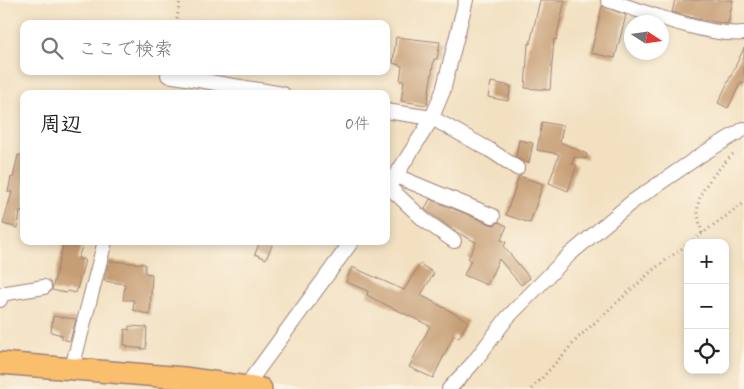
<!DOCTYPE html>
<html lang="ja">
<meta charset="utf-8">
<style>
:root{--surface:#fff;--page:#f2f2f2;--text:#222;--muted:#767676;--line:#e0e0e0}
body{margin:0;font-family:Mynerve,"Klee One",sans-serif;background:var(--page);color:var(--text)}
.controls{position:absolute;right:15px;bottom:15px;display:grid;overflow:hidden;border-radius:10px;box-shadow:0 2px 8px #0003}
.controls button{width:45px;height:45px;display:grid;place-items:center;padding:0;border:0;border-bottom:1px solid var(--line);background:var(--surface);color:var(--text);font:25px sans-serif}
.compass{position:absolute;left:624px;top:15px;width:45px;height:45px;border-radius:50%;background:var(--surface);box-shadow:0 2px 8px #0003;rotate:102deg}
.list{margin:0;padding:0;list-style:none}
h2{display:flex;justify-content:space-between;align-items:center;height:65px;margin:0;padding:0 20px;font-size:21px}
h2 small{font-size:16px;font-weight:400;color:var(--muted)}
.icon{flex:none;width:28px;height:28px;fill:none;stroke:currentColor;stroke-width:2;stroke-linecap:round;stroke-linejoin:round}
.map{position:relative;flex:none;width:744px;height:389px;overflow:hidden}
.search{position:absolute;background:var(--surface);box-shadow:0 2px 8px #0003;left:20px;top:20px;width:370px;height:55px;display:flex;align-items:center;gap:12px;box-sizing:border-box;padding:0 18px;border-radius:10px;color:var(--muted);font-size:19px}
.panel{position:absolute;background:var(--surface);box-shadow:0 2px 8px #0003;left:20px;top:90px;width:370px;height:155px;border-radius:10px}
.map>svg:first-child{display:block}
.building{fill:#c69e74}
.lines{fill:none;stroke-linecap:round;stroke-linejoin:round}
.street-casing{stroke:#9e8076;stroke-width:16}
.primary-casing{stroke:#9e8076;stroke-width:24}
.path{stroke:#9e8076;stroke-width:3;stroke-dasharray:1 4;stroke-linecap:butt}
.street{stroke:#fff;stroke-width:14}
.primary{stroke:#f9bf6d;stroke-width:21}
</style>
<div class="map">
<svg width="744" height="389" viewBox="0 0 744 389">
<rect width="100%" height="100%" fill="#fcf5e5"/>
<filter id="ink" filterUnits="userSpaceOnUse"><feTurbulence type="fractalNoise" baseFrequency=".02" numOctaves="2"/><feDisplacementMap in="SourceGraphic" scale="10" xChannelSelector="R" yChannelSelector="G"/><feConvolveMatrix kernelMatrix="1 2 1 2 8 2 1 2 1" color-interpolation-filters="sRGB"/></filter>
<filter id="wash" filterUnits="userSpaceOnUse"><feTurbulence type="fractalNoise" baseFrequency=".0096" numOctaves="4" result="noise"/><feDisplacementMap in="SourceGraphic" scale="20" xChannelSelector="R" yChannelSelector="G"/><feGaussianBlur stdDeviation="1.12" result="paint"/><feColorMatrix in="noise" values="0 0 0 0 0 0 0 0 0 0 0 0 0 0 0 0 0 1.4 0 .05"/><feComposite in="paint" operator="in"/></filter>
<g filter="url(#wash)">
<rect width="100%" height="100%" fill="#f2e0c1"/>
<g id="blocks">
<!-- building -->
<g class="building">
<path d="M540 0H565L556 40 554 39 550 90 525 88 528 44H530Z"/>
<path d="M675 0H733L728 24 697 19 672 12Z"/>
<path d="M602 6 626 15 615 58 591 53Z"/>
<path d="M396 37 440 42 437 59H434L427 105 401 101 404 81H400L402 66 393 63Z"/>
<path d="M744 48V84L741 82 728 108 718 103Z"/>
<path d="M491 82 511 86 508 101 488 97Z"/>
<path d="M542 122 563 126 560 142 587 154 586 159 574 157 572 164 577 165 568 191 549 183 559 154 537 150Z"/>
<path d="M519 140 533 143 529 163 523 161 516 157Z"/>
<path d="M18 155H24V212L20 211 18 228 3 224 12 192H8L11 177 13 178Z"/>
<path d="M519 176 543 184 530 223 506 215Z"/>
<path d="M430 199 490 224 495 225 499 222 507 226 501 240 506 242 504 247 530 278 521 285 499 259 487 285 464 275 471 260 468 259 476 242 458 233 430 213 425 209Z"/>
<path d="M64 241 82 246 78 259 85 260 76 293 67 291 66 293 52 290Z"/>
<path d="M260 241H274L266 259 255 254Z"/>
<path d="M109 261 145 264V273L152 274 150 315 133 310 134 300H123L125 284 104 281Z"/>
<path d="M420 264 434 273 421 295 468 321 459 338 454 335 433 378 409 367 430 326 374 299 367 295 368 291 346 282 352 267 404 290Z"/>
<path d="M53 316 76 319 70 341 62 339V335L51 332Z"/>
<path d="M129 326 147 327 146 349 127 347V345H124L125 329 129 330Z"/>
</g>
</g>
</g>
<g filter="url(#ink)">
<use href="#blocks" fill-opacity="0" stroke="#9e8076" stroke-width="1"/>
<g class="lines">
<defs>
<g id="street">
<path d="M608 0C641 11 711 37 744 33"/>
<path d="M168 75 283 94"/>
<path d="M386 111 432 118 490 150 517 168"/>
<path d="M396 176 493 216"/>
<path d="M389 187 424 220 454 241"/>
<path d="M386 191 431 120 443 91 466 0"/>
<path d="M0 300 1 295 7 293 44 287"/>
<path d="M72 368 105 241"/>
<path d="M246 386 352 241"/>
<path d="M449 389 474 362 507 318 569 255 632 202 704 153 744 129"/>
</g>
<path id="primary" d="M0 363 184 378 261 389"/>
</defs>
<!-- street casing -->
<use href="#street" class="street-casing"/>
<!-- primary casing -->
<use href="#primary" class="primary-casing"/>
<!-- path -->
<g class="path">
<path d="M176 24 180 0"/>
<path d="M702 233C700 224 697 215 698 206 699 187 723 165 735 152"/>
<path d="M689 243 744 203"/>
<path d="M532 389 580 336 654 269 688 244"/>
</g>
<!-- street -->
<use href="#street" class="street"/>
<!-- primary -->
<use href="#primary" class="primary"/>
</g>
</g>
</svg>
<div class="controls">
<button>+</button>
<button>−</button>
<button><svg class="icon" aria-label="locate" viewBox="0 0 24 24"><circle cx="12" cy="12" r="6"/><path d="M12 2v4M12 18v4M2 12h4M18 12h4"/></svg></button>
</div>
<svg class="compass" viewBox="-18 -18 36 36"><path d="M0-13l5 13h-10z" fill="#e53935"/><path d="M0 13l5-13h-10z" fill="#767676"/></svg>
<div class="search"><svg class="icon" aria-label="search" viewBox="0 0 24 24"><circle cx="10" cy="10" r="6"/><path d="M15 15l6 6"/></svg>ここで検索</div>
<section class="panel">
<h2>周辺<small>0件</small></h2>
<ul class="list">
</ul>
</section>
</div>
